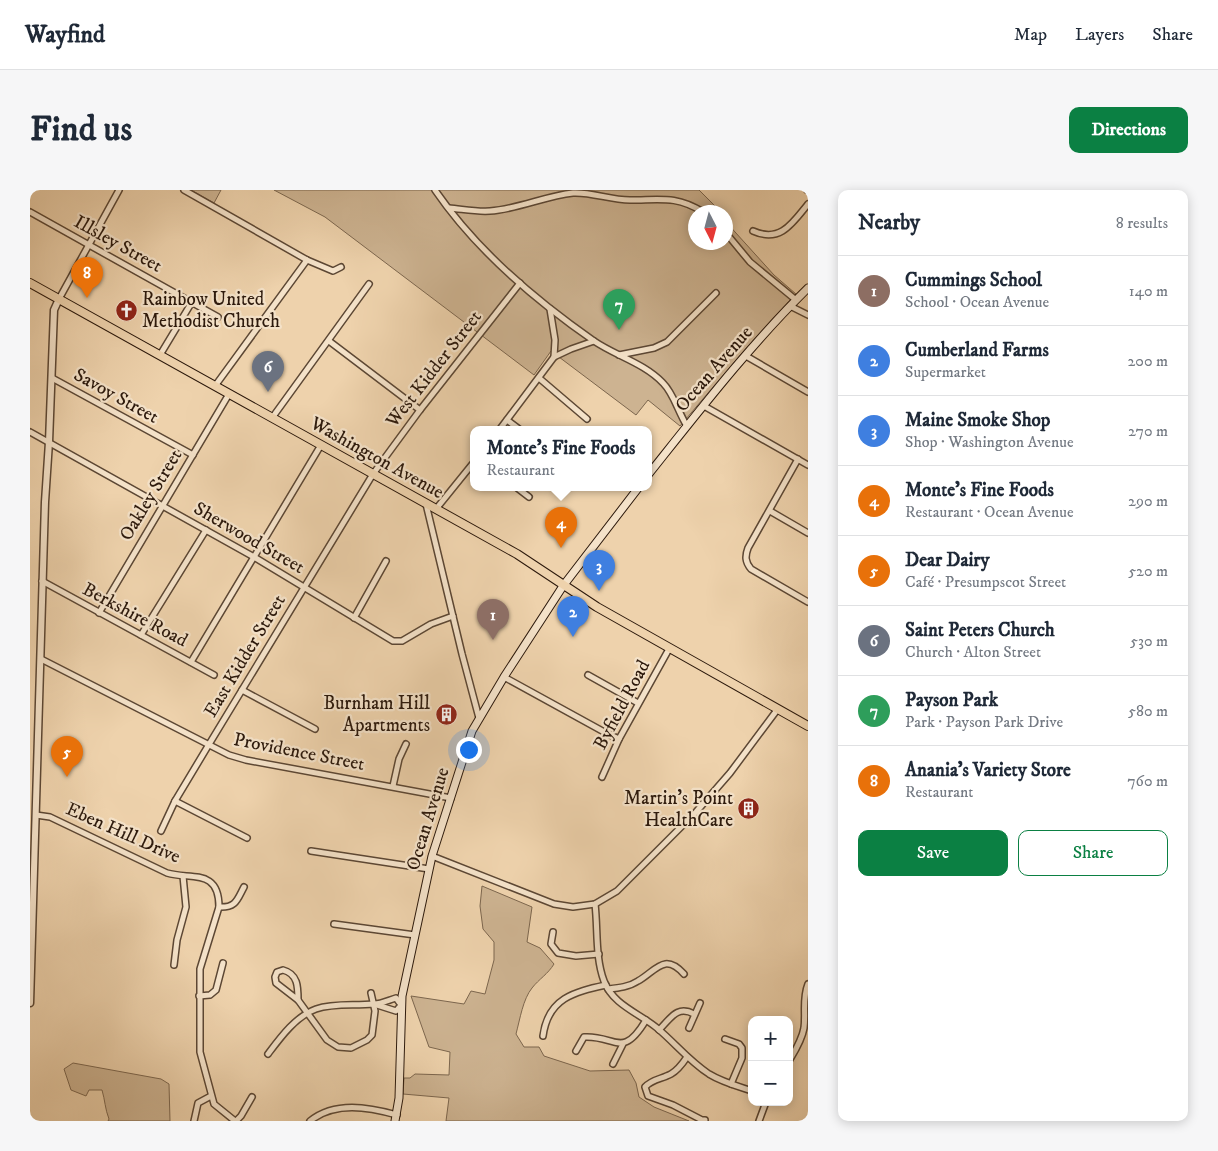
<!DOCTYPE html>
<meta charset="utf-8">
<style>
:root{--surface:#fff;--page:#f6f6f7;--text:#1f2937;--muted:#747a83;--line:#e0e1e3;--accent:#0b8043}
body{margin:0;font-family:"IM FELL DW Pica",serif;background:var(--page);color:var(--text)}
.controls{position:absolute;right:15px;bottom:15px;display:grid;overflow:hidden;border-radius:10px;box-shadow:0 2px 12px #0003}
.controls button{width:45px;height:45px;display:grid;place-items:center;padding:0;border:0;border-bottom:1px solid var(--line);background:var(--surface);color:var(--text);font:25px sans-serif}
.compass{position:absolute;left:658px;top:15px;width:45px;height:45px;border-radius:50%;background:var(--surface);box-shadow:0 2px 12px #0003;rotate:174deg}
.you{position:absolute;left:438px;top:559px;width:18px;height:18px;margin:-12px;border:4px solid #fff;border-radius:50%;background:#1a73e8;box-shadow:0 0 0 8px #1a73e833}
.badge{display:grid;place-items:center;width:32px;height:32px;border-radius:50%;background:var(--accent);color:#fff;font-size:16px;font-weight:700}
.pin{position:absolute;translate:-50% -41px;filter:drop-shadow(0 1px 2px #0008)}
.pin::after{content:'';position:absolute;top:26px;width:18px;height:15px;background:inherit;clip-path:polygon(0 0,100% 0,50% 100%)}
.popup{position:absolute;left:440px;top:236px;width:182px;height:65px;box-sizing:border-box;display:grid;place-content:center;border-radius:10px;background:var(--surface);filter:drop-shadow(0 1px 4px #0005);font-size:16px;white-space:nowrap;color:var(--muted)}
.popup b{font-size:19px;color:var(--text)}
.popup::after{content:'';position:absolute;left:50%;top:100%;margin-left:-10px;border:10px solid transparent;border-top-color:var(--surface)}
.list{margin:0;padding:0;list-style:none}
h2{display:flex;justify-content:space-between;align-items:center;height:65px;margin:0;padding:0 20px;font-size:21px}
h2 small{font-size:16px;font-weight:400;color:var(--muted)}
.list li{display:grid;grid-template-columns:32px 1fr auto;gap:15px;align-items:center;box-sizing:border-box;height:70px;padding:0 20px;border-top:1px solid var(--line)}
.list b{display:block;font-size:19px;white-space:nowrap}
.list p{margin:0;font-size:16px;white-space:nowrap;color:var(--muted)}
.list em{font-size:16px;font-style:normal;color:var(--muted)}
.actions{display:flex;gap:10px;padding:15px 20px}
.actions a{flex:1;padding:11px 0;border:1px solid var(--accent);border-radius:10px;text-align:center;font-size:18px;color:var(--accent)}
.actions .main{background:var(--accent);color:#fff}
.map{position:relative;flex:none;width:778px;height:931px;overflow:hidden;border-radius:10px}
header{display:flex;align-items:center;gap:30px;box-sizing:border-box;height:70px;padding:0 25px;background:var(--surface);border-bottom:1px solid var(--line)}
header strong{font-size:24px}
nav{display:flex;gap:28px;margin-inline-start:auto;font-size:18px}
.intro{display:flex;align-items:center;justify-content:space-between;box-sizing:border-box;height:120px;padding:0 30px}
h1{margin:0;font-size:35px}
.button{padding:12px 22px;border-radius:10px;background:var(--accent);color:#fff;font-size:18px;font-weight:700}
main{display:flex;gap:30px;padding:0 30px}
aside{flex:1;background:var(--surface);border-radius:10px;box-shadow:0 2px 12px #0003}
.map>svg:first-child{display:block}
.green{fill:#cdb391;stroke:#7c664e}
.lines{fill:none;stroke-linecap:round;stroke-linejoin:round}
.minor-casing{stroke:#5c4734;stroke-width:8}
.tertiary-casing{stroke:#5c4734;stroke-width:9}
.secondary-casing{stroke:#2c190c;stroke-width:9}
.primary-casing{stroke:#2c190c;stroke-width:10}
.minor{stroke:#f4e2c9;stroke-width:5}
.tertiary{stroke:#f4e2c9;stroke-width:6}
.secondary{stroke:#f4e2c9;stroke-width:7}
.primary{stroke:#eed2ac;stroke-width:8}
.labels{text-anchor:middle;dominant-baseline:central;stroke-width:4.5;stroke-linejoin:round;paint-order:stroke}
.street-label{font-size:19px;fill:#2c190c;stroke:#f4e2c9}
.poi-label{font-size:19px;fill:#2c190c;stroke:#f4e2c9;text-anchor:end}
</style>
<header>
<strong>Wayfind</strong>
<nav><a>Map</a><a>Layers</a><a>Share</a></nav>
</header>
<div class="intro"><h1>Find us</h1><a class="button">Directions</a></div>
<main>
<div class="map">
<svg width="778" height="931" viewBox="0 0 778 931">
<rect width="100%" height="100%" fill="#eed2ac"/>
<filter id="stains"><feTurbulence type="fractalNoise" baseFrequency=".004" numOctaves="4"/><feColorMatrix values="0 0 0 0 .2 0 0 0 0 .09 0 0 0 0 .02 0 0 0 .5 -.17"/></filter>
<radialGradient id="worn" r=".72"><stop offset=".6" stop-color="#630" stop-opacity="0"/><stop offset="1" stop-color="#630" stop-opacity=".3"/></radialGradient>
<!-- green -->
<g class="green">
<path d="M161 0H191L184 13Z"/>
<path d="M244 0H669L690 21 666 22V52H696V32L744 85 766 104 711 164 650 236 618 210 606 225 521 161 504 185 295 27Z"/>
<path d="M452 696 502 717 497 752 510 758 524 774C518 784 509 789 502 798 493 809 490 829 486 844L494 857H509L514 866 560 881 599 880 606 893 609 907 624 917 659 931H416L419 908 373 904 374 888H380L385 884 419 885 420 862 399 857 381 806 434 814 441 801 455 804 464 770V752L453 739 450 716Z"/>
<path d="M43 873 131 889 139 894 140 931H78L79 929C75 919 75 910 72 900H59L56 906 41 900 34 879Z"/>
</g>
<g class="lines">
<defs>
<g id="minor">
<path d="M154 0 277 70 303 81 311 77"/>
<path d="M405 0C446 60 505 110 564 151 586 166 614 173 633 193 644 204 648 222 657 236"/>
<path d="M777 0H778"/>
<path d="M419 18C432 19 446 22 460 21 489 19 515 6 543 3 562 2 580 10 600 10 629 10 646 5 673 22"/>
<path d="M0 22 188 127"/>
<path d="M723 41C750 53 762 34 778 14"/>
<path d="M696 43 720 72 766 110"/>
<path d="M29 109 89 0"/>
<path d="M760 116 778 125"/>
<path d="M520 119 525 150 524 167"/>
<path d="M299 151 390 220"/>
<path d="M130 165 162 112"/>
<path d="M589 165 624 158 637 152 686 103"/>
<path d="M716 166 778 202"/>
<path d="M22 188 163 265"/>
<path d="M509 188 557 229"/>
<path d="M185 196 277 70"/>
<path d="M674 216 778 275"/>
<path d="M242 228 339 94"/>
<path d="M477 230 489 239"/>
<path d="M470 239 524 167 541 159 564 151"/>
<path d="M0 242 224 367 363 451H372L401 434 423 426"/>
<path d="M768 269 718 358C715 366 715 372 721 379L778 412"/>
<path d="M486 297 499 307"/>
<path d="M396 314 432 464 449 528"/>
<path d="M406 319 444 272"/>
<path d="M740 321 778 343"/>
<path d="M12 391 184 485"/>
<path d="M69 423 199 204"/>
<path d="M324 428 356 371"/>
<path d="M111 445 176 340"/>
<path d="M11 469 199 565 216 570 421 608"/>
<path d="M161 472 291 255"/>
<path d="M558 485 608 513"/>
<path d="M474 487 576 543 589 549"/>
<path d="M212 500 285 539"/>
<path d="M572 587 589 549 639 459"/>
<path d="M363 596 369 569 376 554"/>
<path d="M145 611 217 648"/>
<path d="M6 625 20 627 137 683C161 690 189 678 189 717L170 779V862L184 914 205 931"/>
<path d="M131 641 145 611 178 556 343 284 390 220 490 93"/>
<path d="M281 661 399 679"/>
<path d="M402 666 524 714 543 717 565 714 587 701 666 622 700 583 747 520"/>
<path d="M565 714C568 739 565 767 574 791 583 815 609 823 627 838 645 853 659 871 679 884 692 892 707 896 722 901"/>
<path d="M189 717C206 718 207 710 214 697"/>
<path d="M304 734 385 745"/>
<path d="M523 742 521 754 528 763 546 766 569 764"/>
<path d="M144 775 147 750 156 717 153 686"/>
<path d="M253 780C268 784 268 797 268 810L246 793 245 787 247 782Z"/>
<path d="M578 799C588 798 599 797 608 791 626 781 634 762 654 784"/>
<path d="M169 806 180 805 186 800 193 773"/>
<path d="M268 810 297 850 308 857 321 858 337 850 342 845 345 821 341 803"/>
<path d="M659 838 670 813"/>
<path d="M629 840C641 828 647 815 664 824"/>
<path d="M513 846C518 808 544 802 576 795"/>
<path d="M695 849 709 854 712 858V868L701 894"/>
<path d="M546 861 554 847C586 845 592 870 616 830"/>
<path d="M238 864C250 848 266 826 286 819 304 813 324 816 344 814 351 814 359 810 366 808L371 815 366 821 344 814"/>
<path d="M657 867C653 873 648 880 641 884 632 889 622 889 615 897L618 906 643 915 672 930H675"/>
<path d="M759 871C765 861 772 850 774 838 776 823 772 809 778 794"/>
<path d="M583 874 593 854"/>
<path d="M164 931 168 913 181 906"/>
<path d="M206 931 211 926 222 907"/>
<path d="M280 931C305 911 338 917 367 925"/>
<path d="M729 931 736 912"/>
</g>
<path id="tertiary" d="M0 813 15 312 19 252 24 120 29 109"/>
<g id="secondary">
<path d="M618 285C669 221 720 155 778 98"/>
<path d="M365 931 369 908 372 806 402 666 442 541 474 487 533 396 609 297"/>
</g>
<path id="primary" d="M0 93 487 364 567 417 778 536"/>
</defs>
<!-- minor casing -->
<use href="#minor" class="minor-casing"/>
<!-- tertiary casing -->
<use href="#tertiary" class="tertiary-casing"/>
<!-- secondary casing -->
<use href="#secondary" class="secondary-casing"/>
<!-- primary casing -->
<use href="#primary" class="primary-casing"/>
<!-- minor -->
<use href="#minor" class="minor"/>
<!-- tertiary -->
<use href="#tertiary" class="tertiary"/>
<!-- secondary -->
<use href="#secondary" class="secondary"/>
<!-- primary -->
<use href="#primary" class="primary"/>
</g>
<!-- icons -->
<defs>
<symbol id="church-disc" viewBox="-11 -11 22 22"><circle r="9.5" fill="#8f2418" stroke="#f4e2c9"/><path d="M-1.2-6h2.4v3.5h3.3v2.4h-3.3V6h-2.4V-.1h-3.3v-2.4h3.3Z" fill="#fff"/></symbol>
<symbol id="building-disc" viewBox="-11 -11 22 22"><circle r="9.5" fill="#8f2418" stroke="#f4e2c9"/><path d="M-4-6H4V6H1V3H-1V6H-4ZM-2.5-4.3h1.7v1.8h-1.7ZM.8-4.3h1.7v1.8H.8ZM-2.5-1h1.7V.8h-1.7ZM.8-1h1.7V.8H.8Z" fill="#fff"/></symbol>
</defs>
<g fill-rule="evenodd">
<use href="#church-disc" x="84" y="108" width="25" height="25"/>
<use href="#building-disc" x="404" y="512" width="25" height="25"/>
<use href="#building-disc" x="706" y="606" width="25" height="25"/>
</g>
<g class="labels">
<!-- street labels -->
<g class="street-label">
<text transform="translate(88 54) rotate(29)">Illsley Street</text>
<text transform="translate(404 179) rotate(-52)">West Kidder Street</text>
<text transform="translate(684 179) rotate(-49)">Ocean Avenue</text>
<text transform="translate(86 206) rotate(29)">Savoy Street</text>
<text transform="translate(347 268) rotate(29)">Washington Avenue</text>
<text transform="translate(121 305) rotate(-59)">Oakley Street</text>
<text transform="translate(219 348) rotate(30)">Sherwood Street</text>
<text transform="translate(105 425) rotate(28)">Berkshire Road</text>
<text transform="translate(215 466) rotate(-59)">East Kidder Street</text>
<text transform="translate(592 515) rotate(-62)">Byfield Road</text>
<text transform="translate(269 562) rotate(11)">Providence Street</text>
<text transform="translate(398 629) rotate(-73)">Ocean Avenue</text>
<text transform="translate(93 643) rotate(24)">Eben Hill Drive</text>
</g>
<!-- poi labels -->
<g class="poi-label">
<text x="112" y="109" text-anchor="start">Rainbow United<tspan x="112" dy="22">Methodist Church</tspan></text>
<text x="400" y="513">Burnham Hill<tspan x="400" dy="22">Apartments</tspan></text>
<text x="703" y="608">Martin's Point<tspan x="703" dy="22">HealthCare</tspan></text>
</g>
</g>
<rect width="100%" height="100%" filter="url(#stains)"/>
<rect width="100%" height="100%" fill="url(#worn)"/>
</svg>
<div class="controls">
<button>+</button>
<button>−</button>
</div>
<svg class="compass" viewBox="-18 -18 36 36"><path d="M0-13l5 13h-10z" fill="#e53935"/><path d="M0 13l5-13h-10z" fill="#747a83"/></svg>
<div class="you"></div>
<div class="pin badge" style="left:463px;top:450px;background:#8d6e63">1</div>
<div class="pin badge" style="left:543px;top:447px;background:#3f7fe0">2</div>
<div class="pin badge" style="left:569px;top:401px;background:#3f7fe0">3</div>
<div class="pin badge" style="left:531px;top:358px;background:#e8710a">4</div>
<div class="popup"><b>Monte's Fine Foods</b>Restaurant</div>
<div class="pin badge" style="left:37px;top:587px;background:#e8710a">5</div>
<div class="pin badge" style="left:238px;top:202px;background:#6b7280">6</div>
<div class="pin badge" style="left:589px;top:140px;background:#2e9e5b">7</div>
<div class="pin badge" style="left:57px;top:108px;background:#e8710a">8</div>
</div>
<aside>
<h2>Nearby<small>8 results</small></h2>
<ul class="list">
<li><span class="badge" style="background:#8d6e63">1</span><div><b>Cummings School</b><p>School · Ocean Avenue</p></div><em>140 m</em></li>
<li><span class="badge" style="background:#3f7fe0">2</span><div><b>Cumberland Farms</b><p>Supermarket</p></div><em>200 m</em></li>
<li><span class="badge" style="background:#3f7fe0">3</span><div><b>Maine Smoke Shop</b><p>Shop · Washington Avenue</p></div><em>270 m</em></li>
<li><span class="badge" style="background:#e8710a">4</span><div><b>Monte's Fine Foods</b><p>Restaurant · Ocean Avenue</p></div><em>290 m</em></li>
<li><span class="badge" style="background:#e8710a">5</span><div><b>Dear Dairy</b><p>Café · Presumpscot Street</p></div><em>520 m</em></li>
<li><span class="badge" style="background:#6b7280">6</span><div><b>Saint Peters Church</b><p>Church · Alton Street</p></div><em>530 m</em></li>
<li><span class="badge" style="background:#2e9e5b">7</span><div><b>Payson Park</b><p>Park · Payson Park Drive</p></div><em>580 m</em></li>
<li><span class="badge" style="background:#e8710a">8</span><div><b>Anania's Variety Store</b><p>Restaurant</p></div><em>760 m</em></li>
</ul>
<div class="actions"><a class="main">Save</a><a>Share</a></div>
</aside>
</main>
